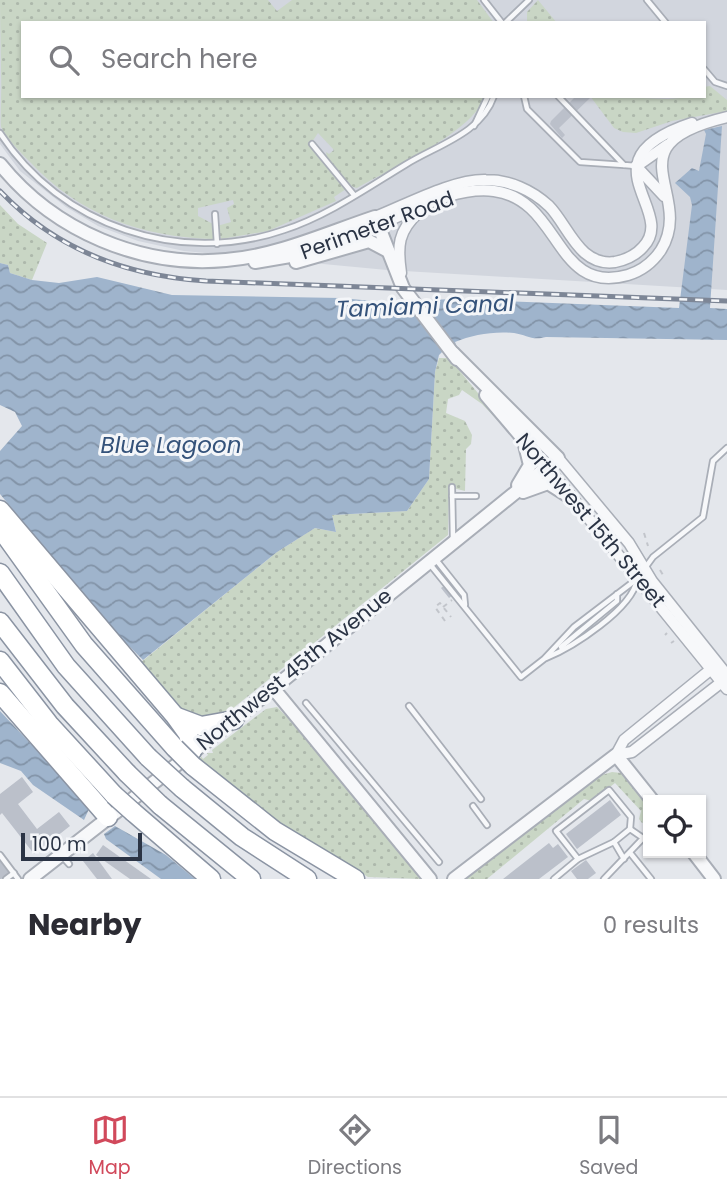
<!DOCTYPE html>
<style>
:root{--surface:#fff;--page:#f7f7f7;--text:#2b2b33;--muted:#7c7c81;--line:#e1e1e2;--accent:#d1495b}
body{margin:0;font-family:Poppins,sans-serif;background:var(--page);color:var(--text)}
.controls{position:absolute;right:21px;bottom:21px;display:grid;overflow:hidden;border-radius:0px;box-shadow:0 2px 5px #0004}
.controls button{width:63px;height:63px;display:grid;place-items:center;padding:0;border:0;border-bottom:2px solid var(--line);background:var(--surface);color:var(--text);font:35px sans-serif}
.scale{position:absolute;left:21px;bottom:18px;width:121px;box-sizing:border-box;padding-left:7px;border:4px solid #2b3445;border-top:0;font-size:19px;line-height:24px;white-space:nowrap;color:#2b3445;-webkit-text-stroke:5px #f4f6f9;paint-order:stroke}
.list{margin:0;padding:0;list-style:none}
h2{display:flex;justify-content:space-between;align-items:center;height:91px;margin:0;padding:0 28px;font-size:30px}
h2 small{font-size:23px;font-weight:400;color:var(--muted)}
.icon{flex:none;width:38px;height:38px;fill:none;stroke:currentColor;stroke-width:2;stroke-linecap:round;stroke-linejoin:round}
.map{position:relative;flex:none;width:727px;height:879px;overflow:hidden}
.search{position:absolute;background:var(--surface);box-shadow:0 2px 5px #0004;left:21px;right:21px;top:21px;height:77px;display:flex;align-items:center;gap:18px;box-sizing:border-box;padding:0 24px;border-radius:0px;color:var(--muted);font-size:26px}
.sheet{height:217px;background:var(--surface)}
nav{display:flex;justify-content:space-around;align-items:center;box-sizing:border-box;height:98px;border-top:2px solid var(--line);background:var(--surface);font-size:19px;color:var(--muted)}
nav a{display:grid;justify-items:center;gap:4px}
nav .on{color:var(--accent)}
.map>svg:first-child{display:block}
.built{fill:#d2d6de;fill-rule:evenodd}
.grass{fill:url(#grass-dots)}
.water{fill:url(#water-waves)}
.building{fill:#bbc0ca}
.lines{fill:none;stroke-linecap:round;stroke-linejoin:round}
.service-casing{stroke:#a9aeb7;stroke-width:8}
.minor-casing{stroke:#a9aeb7;stroke-width:13}
.tertiary-casing{stroke:#a9aeb7;stroke-width:16}
.motorway-casing{stroke:#8b94a3;stroke-width:21}
.path{stroke:#c2c5cb;stroke-width:2;stroke-dasharray:5 5;stroke-linecap:butt}
.service{stroke:#f7f8fa;stroke-width:4.5}
.minor{stroke:#f7f8fa;stroke-width:10}
.tertiary{stroke:#f7f8fa;stroke-width:12}
.motorway{stroke:#fff;stroke-width:18}
.rail-casing{stroke:#7d8696;stroke-width:5}
.rail{stroke:#f4f6f9;stroke-width:2.5;stroke-dasharray:8;stroke-linecap:butt}
.motorway-bridge-casing{stroke:#8b94a3;stroke-width:21;stroke-linecap:butt}
.motorway-bridge{stroke:#fff;stroke-width:18}
.labels{text-anchor:middle;dominant-baseline:central;stroke-width:6;stroke-linejoin:round;paint-order:stroke}
.street-label{font-size:21px;fill:#2b3445;stroke:#f4f6f9}
.water-label{font-size:23px;font-style:italic;fill:#34527a;stroke:#f4f6f9}
</style>
<div class="map">
<svg width="727" height="879" viewBox="0 0 727 879">
<defs>
<pattern id="grass-dots" width="8" height="8" patternUnits="userSpaceOnUse" patternTransform="scale(1.75)"><rect width="8" height="8" fill="#c9d6c5"/><path d="M2 2h.1M6 6h.1" fill="none" stroke="#adb8ab" stroke-width="1.8" stroke-linecap="round"/></pattern>
<pattern id="water-waves" width="16" height="10" patternUnits="userSpaceOnUse" patternTransform="scale(1.75)"><rect width="16" height="10" fill="#9fb4cc"/><path d="M0 5q4-4 8 0t8 0" fill="none" stroke="#8293a7"/></pattern>
</defs>
<rect width="100%" height="100%" fill="#e4e7ec"/>
<!-- built -->
<path class="built" d="M0 0H727V290L387 270 184 251 138 241 98 226 66 207 20 171 0 144ZM23 23H704V96H23Z"/>
<!-- grass -->
<g class="grass">
<path d="M0 0H268L277 11 292 0H477L494 23H23V96H485C475 131 390 169 357 188 345 186 327 164 326 152L329 154 334 150 318 133 310 145 346 189 334 197 336 201 268 231 221 239 217 226 231 222 227 208 234 204 233 200 198 208V216L213 224V239C141 237 80 215 31 163 19 151 8 140 1 127 0 113 2 87 1 75 1 50 0 25 0 0Z"/>
<path d="M538 0 557 23H527V12Z"/>
<path d="M710 86 727 100V111L672 121 636 133 623 132 614 128 590 96 668 99 704 96V87Z"/>
<path d="M0 205 18 224 47 243 32 280 10 273 8 265 0 263Z"/>
<path d="M439 358H449L501 421 500 423 482 404 462 390 459 395 448 399 446 413 465 421 472 435 471 444 466 449 465 491 449 487 448 535 227 713 203 720 183 711 140 663 277 552 315 528 336 532 332 515 407 511 429 479 435 372Z"/>
<path d="M277 707 287 717 422 879 368 877 270 816 200 760 201 756 203 759 208 755 207 753H213L212 750 266 709Z"/>
<path d="M612 772 621 773 648 807V820L642 823 639 819 641 811 615 783 592 801 584 799 487 879H462L602 775Z"/>
</g>
<!-- water -->
<g class="water">
<path d="M722 126 710 308 727 309V340L546 337C532 341 527 335 514 333 493 331 472 335 455 342L458 350 451 343 439 355 435 372 429 479 407 511 332 515 336 532 315 528 277 552 143 660 110 627 0 494V451L22 426 15 412 0 405V263L8 265 10 273 32 280 59 283 97 277 172 295 341 298 383 302 410 310 429 300 454 299 679 308 692 205 690 197 675 183 692 168 699 171 706 134 704 130Z"/>
<path d="M0 711 90 807 84 820 33 785 21 771 0 763Z"/>
<path d="M115 826 166 855 195 879H161L106 839 104 834Z"/>
</g>
<!-- building -->
<g class="building">
<path d="M576 96 590 98 559 128 565 135 562 138 550 124 551 121Z"/>
<path d="M454 578 462 588 449 598 441 588Z"/>
<path d="M22 777 33 792 18 804 37 829 59 812 70 826 34 854 2 813 0 815V794Z"/>
<path d="M610 800 621 815 577 849 566 834Z"/>
<path d="M549 843 553 848 558 844 568 857 539 879H503Z"/>
<path d="M103 845 151 879H130L96 855Z"/>
<path d="M93 853 112 879H97L83 861Z"/>
<path d="M0 859 10 873 1 879H0Z"/>
<path d="M586 860 596 873 588 879H577L571 871Z"/>
</g>
<g class="lines">
<defs>
<g id="service">
<path d="M484 0 502 23"/>
<path d="M647 0 666 23"/>
<path d="M505 23 529 0"/>
<path d="M704 69 715 82 727 86"/>
<path d="M524 96 527 109 580 162 624 165"/>
<path d="M558 96 624 165 636 166"/>
<path d="M474 126 488 96"/>
<path d="M0 133C60 226 180 266 284 230 327 216 367 188 405 165 437 145 481 134 494 96"/>
<path d="M312 144 354 195"/>
<path d="M215 214 217 244"/>
<path d="M452 487 453 538"/>
<path d="M452 496H476"/>
<path d="M437 561 464 595 465 605"/>
<path d="M429 563 521 677 544 659 574 627 637 579 653 557 703 517 713 461 727 448"/>
<path d="M561 647 617 601V594"/>
<path d="M546 658C573 647 632 609 637 580"/>
<path d="M306 703 439 862"/>
<path d="M409 706 481 799"/>
<path d="M473 806 487 825"/>
<path d="M614 842 578 859 556 831 609 790 631 817 630 829"/>
<path d="M631 854 651 879"/>
<path d="M0 855 18 879"/>
<path d="M61 855 69 864"/>
<path d="M624 859 614 842 630 829 643 838"/>
<path d="M6 879 14 873"/>
<path d="M554 879 578 859"/>
<path d="M604 879 648 833"/>
</g>
<g id="minor">
<path d="M636 166 664 196"/>
<path d="M637 166 667 145"/>
<path d="M375 217C406 205 453 179 486 180 509 180 532 190 549 206 568 225 579 267 615 262 625 260 636 255 643 247 679 210 580 160 692 123"/>
<path d="M378 225C413 211 455 186 494 191 562 200 554 296 628 275 641 271 653 262 661 250 696 193 608 145 727 117"/>
<path d="M401 273C397 246 398 231 419 212"/>
<path d="M558 458 629 543 652 581 727 675"/>
<path d="M547 467 727 689"/>
<path d="M616 755 624 740 715 666"/>
<path d="M616 755 632 752 727 678"/>
</g>
<g id="tertiary">
<path d="M0 164C54 231 141 268 226 260 277 256 327 233 375 217L403 288 457 359"/>
<path d="M255 262 296 255 378 225"/>
<path d="M296 262 369 241 388 251"/>
<path d="M486 395 547 467"/>
<path d="M518 485 530 465 525 445"/>
<path d="M523 492 548 483 570 497"/>
<path d="M273 688 430 879"/>
<path d="M694 853 714 879"/>
<path d="M30 879 234 720 558 458 453 353"/>
<path d="M454 879 616 755 652 800"/>
</g>
<g id="motorway">
<path d="M0 510 175 716 188 734 192 751"/>
<path d="M0 528 84 645 175 748"/>
<path d="M0 573 66 666 148 757"/>
<path d="M0 622 65 706 127 773"/>
<path d="M0 661 49 724 114 795"/>
<path d="M0 693 108 817"/>
<path d="M177 717 201 726 234 720"/>
<path d="M193 766 275 831 355 879"/>
<path d="M182 788 242 837 307 879"/>
<path d="M160 805 251 879"/>
<path d="M133 812 211 879"/>
</g>
</defs>
<!-- service casing -->
<use href="#service" class="service-casing"/>
<!-- minor casing -->
<use href="#minor" class="minor-casing"/>
<!-- tertiary casing -->
<use href="#tertiary" class="tertiary-casing"/>
<!-- motorway casing -->
<use href="#motorway" class="motorway-casing"/>
<!-- path -->
<g class="path">
<path d="M644 533 648 546"/>
<path d="M660 570 663 575"/>
<path d="M443 607 452 600"/>
<path d="M445 621 435 607 440 603 451 617"/>
<path d="M665 635 667 633"/>
<path d="M671 643 674 641"/>
</g>
<!-- service -->
<use href="#service" class="service"/>
<!-- minor -->
<use href="#minor" class="minor"/>
<!-- tertiary -->
<use href="#tertiary" class="tertiary"/>
<!-- motorway -->
<use href="#motorway" class="motorway"/>
<defs>
<path id="rail" d="M0 191C56 250 126 276 206 281L727 301"/>
</defs>
<!-- rail casing -->
<use href="#rail" class="rail-casing"/>
<!-- rail -->
<use href="#rail" class="rail"/>
<defs>
<g id="motorway-bridge">
<path d="M175 748 193 766"/>
<path d="M148 757 182 788"/>
<path d="M127 773 160 805"/>
<path d="M114 795 133 812"/>
</g>
</defs>
<!-- motorway-bridge casing -->
<use href="#motorway-bridge" class="motorway-bridge-casing"/>
<!-- motorway-bridge -->
<use href="#motorway-bridge" class="motorway-bridge"/>
</g>
<g class="labels">
<!-- street labels -->
<g class="street-label">
<text transform="translate(377 225) rotate(-20)">Perimeter Road</text>
<text transform="translate(591 520) rotate(50)">Northwest 15th Street</text>
<text transform="translate(294 669) rotate(-39)">Northwest 45th Avenue</text>
</g>
<!-- water labels -->
<g class="water-label">
<text transform="translate(425 306) rotate(-2)">Tamiami Canal</text>
<text x="171" y="445">Blue Lagoon</text>
</g>
</g>
</svg>
<div class="controls">
<button><svg class="icon" aria-label="locate" viewBox="0 0 24 24"><circle cx="12" cy="12" r="6"/><path d="M12 2v4M12 18v4M2 12h4M18 12h4"/></svg></button>
</div>
<div class="scale">100 m</div>
<div class="search"><svg class="icon" aria-label="search" viewBox="0 0 24 24"><circle cx="10" cy="10" r="6"/><path d="M15 15l6 6"/></svg>Search here</div>
</div>
<section class="sheet">
<h2>Nearby<small>0 results</small></h2>
<ul class="list">
</ul>
</section>
<nav>
<a class="on"><svg class="icon" aria-label="map" viewBox="0 0 24 24"><path d="M3 6l6-2 6 2 6-2v14l-6 2-6-2-6 2zM9 4v14M15 6v14"/></svg>Map</a>
<a><svg class="icon" aria-label="directions" viewBox="0 0 24 24"><path d="M12 3l9 9-9 9-9-9zM9 14v-3h6M13 9l2 2-2 2"/></svg>Directions</a>
<a><svg class="icon" aria-label="saved" viewBox="0 0 24 24"><path d="M7 4h10v16l-5-4-5 4z"/></svg>Saved</a>
</nav>
